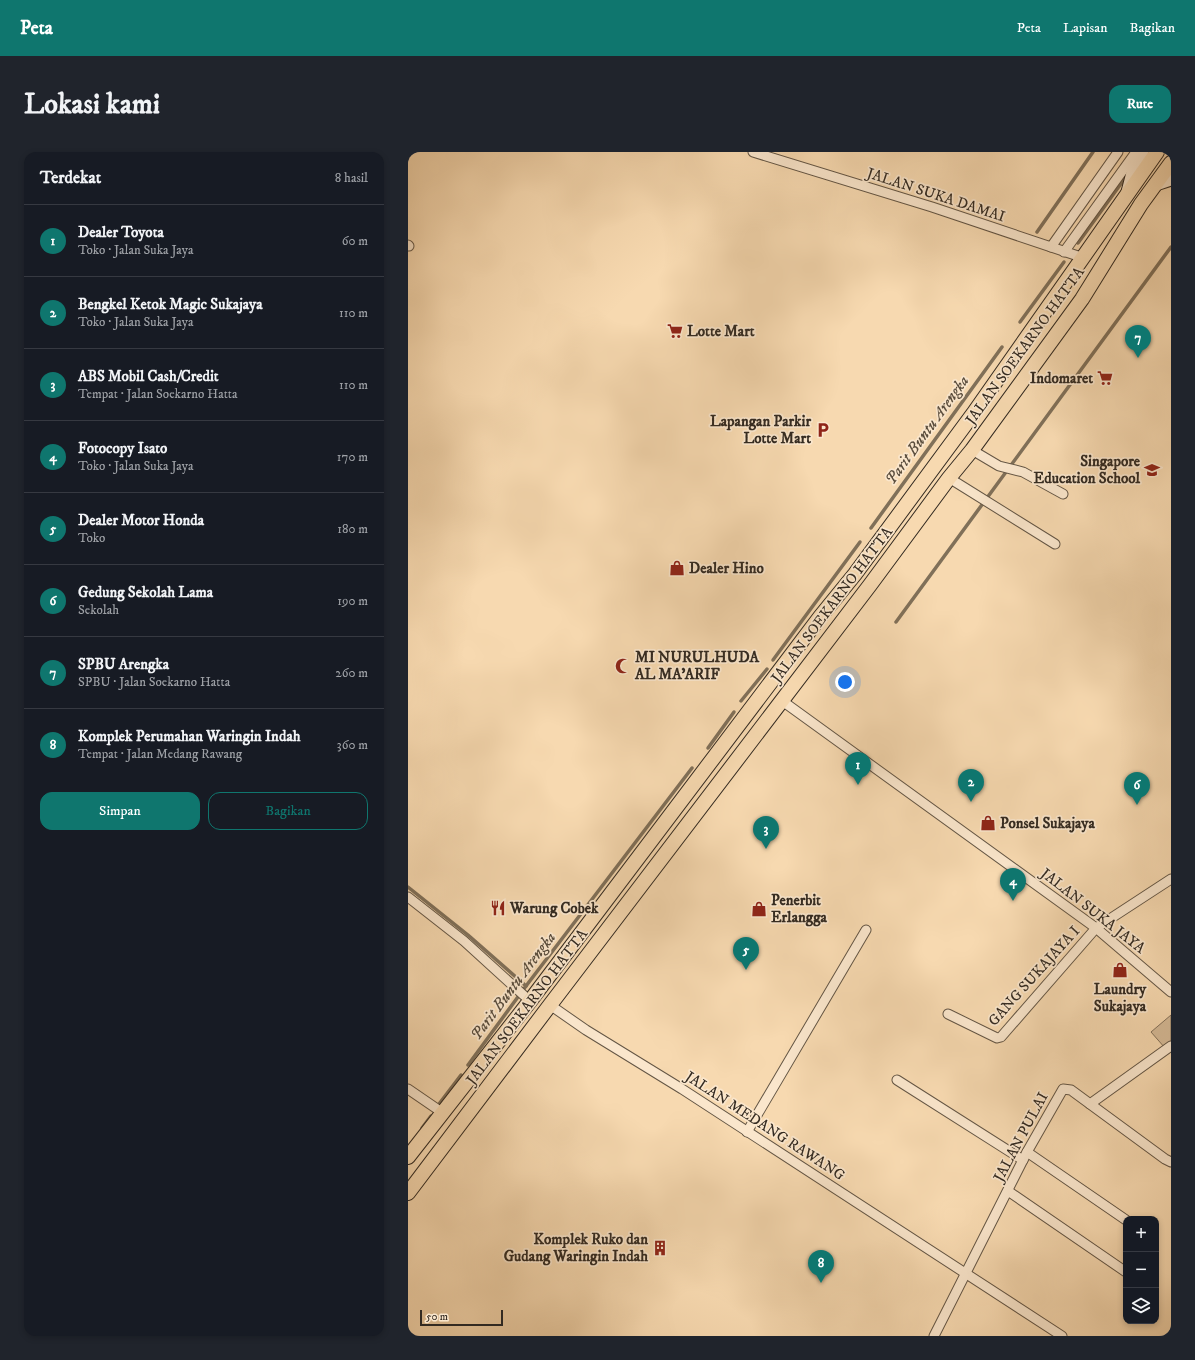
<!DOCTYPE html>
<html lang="id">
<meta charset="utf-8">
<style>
:root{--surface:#171b24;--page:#20242c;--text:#f1f3f6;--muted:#9ea1a6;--line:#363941;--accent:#0f766e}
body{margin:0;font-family:"IM FELL DW Pica",serif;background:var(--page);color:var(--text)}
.controls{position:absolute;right:12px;bottom:12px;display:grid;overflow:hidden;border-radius:8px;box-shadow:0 2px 6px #0003}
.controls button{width:36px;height:36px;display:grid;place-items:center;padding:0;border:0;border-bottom:1px solid var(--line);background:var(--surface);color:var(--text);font:20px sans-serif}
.scale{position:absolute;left:12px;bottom:10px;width:83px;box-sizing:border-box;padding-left:4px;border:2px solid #332a21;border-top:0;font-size:11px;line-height:14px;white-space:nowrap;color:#332a21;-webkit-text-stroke:3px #fae6cc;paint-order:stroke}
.you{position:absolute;left:437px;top:530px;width:14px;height:14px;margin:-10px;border:3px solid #fff;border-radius:50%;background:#1a73e8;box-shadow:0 0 0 6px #1a73e833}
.badge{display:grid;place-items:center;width:26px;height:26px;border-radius:50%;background:var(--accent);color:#fff;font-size:13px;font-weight:700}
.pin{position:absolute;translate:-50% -33px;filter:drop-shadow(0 1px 2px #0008)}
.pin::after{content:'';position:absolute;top:21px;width:14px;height:12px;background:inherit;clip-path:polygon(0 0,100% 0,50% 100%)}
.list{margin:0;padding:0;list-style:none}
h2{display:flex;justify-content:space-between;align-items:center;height:52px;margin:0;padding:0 16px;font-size:17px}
h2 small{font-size:13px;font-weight:400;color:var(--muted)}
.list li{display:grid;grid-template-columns:26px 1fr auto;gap:12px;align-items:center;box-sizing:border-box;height:72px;padding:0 16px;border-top:1px solid var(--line)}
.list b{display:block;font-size:15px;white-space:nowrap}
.list p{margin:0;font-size:13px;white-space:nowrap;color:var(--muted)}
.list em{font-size:13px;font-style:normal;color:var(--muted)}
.actions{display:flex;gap:8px;padding:12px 16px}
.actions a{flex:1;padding:9px 0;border:1px solid var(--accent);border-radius:12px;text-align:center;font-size:14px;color:var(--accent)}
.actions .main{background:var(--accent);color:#fff}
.icon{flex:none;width:22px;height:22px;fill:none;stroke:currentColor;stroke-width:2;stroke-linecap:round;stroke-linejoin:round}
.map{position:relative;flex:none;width:763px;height:1184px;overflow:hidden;border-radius:12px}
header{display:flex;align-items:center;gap:24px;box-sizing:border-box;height:56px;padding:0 20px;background:var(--accent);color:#fff}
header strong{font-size:19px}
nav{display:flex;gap:22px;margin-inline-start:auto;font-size:14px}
.intro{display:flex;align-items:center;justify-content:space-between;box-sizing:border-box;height:96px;padding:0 24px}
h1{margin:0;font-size:28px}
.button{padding:10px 18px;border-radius:12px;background:var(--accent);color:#fff;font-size:14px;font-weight:700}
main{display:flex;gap:24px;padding:0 24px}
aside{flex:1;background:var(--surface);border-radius:12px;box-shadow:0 2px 6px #0003}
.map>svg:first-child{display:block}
.garden{fill:#d6bb98;stroke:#84725c}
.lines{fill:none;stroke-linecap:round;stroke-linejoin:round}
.stream{stroke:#807059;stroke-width:3.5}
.street-casing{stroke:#645645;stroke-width:11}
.secondary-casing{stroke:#332a21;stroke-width:15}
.primary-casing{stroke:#332a21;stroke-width:16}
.street{stroke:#fae6cc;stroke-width:9}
.secondary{stroke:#fae6cc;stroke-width:13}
.primary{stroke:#f7d9b0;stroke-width:14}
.labels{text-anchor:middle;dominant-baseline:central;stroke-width:3.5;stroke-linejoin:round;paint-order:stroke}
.street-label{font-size:15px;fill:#332a21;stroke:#fae6cc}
.poi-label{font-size:15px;font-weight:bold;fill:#332a21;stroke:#fae6cc;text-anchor:start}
.water-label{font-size:16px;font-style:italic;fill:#5a4d3d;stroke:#fae6cc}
</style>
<header>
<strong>Peta</strong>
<nav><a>Peta</a><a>Lapisan</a><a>Bagikan</a></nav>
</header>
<div class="intro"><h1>Lokasi kami</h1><a class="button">Rute</a></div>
<main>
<aside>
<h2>Terdekat<small>8 hasil</small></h2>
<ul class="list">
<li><span class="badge">1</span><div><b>Dealer Toyota</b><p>Toko · Jalan Suka Jaya</p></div><em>60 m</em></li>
<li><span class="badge">2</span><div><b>Bengkel Ketok Magic Sukajaya</b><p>Toko · Jalan Suka Jaya</p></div><em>110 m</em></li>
<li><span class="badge">3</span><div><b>ABS Mobil Cash/Credit</b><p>Tempat · Jalan Soekarno Hatta</p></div><em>110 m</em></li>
<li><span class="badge">4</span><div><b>Fotocopy Isato</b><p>Toko · Jalan Suka Jaya</p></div><em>170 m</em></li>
<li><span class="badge">5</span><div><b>Dealer Motor Honda</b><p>Toko</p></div><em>180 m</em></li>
<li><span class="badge">6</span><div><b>Gedung Sekolah Lama</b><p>Sekolah</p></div><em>190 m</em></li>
<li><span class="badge">7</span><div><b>SPBU Arengka</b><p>SPBU · Jalan Soekarno Hatta</p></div><em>260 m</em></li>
<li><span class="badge">8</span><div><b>Komplek Perumahan Waringin Indah</b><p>Tempat · Jalan Medang Rawang</p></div><em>360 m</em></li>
</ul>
<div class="actions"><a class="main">Simpan</a><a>Bagikan</a></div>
</aside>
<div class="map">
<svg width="763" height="1184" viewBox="0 0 763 1184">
<rect width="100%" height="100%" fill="#f7d9b0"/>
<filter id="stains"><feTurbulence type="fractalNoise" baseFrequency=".005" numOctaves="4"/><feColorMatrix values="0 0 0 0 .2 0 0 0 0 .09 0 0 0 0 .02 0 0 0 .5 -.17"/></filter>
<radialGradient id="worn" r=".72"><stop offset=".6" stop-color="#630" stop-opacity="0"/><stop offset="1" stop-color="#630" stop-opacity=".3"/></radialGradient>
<!-- garden -->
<path class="garden" d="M763 863V890L757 896 743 880Z"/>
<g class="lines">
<!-- stream -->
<g class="stream">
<path d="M629 80 685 0"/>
<path d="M670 91 720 22"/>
<path d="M612 170 656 110"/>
<path d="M463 376 594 195"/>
<path d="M488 470 763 95"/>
<path d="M365 508 452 390"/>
<path d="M333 549 359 517"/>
<path d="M300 596 326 560"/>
<path d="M0 735 60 783 118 834"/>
<path d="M60 913 118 834 284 616"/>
<path d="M31 952 53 923"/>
<path d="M14 976 23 964"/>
</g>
<defs>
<g id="street">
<path d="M345 0 524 55 676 106"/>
<path d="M0 93 1 94"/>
<path d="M643 95 710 0"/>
<path d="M656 100 728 0"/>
<path d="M564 298 591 314 615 320 655 342"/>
<path d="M541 326 647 392"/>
<path d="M373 548 688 776 763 840"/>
<path d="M0 745 56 789 122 849"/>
<path d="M142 853 178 878 274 937 654 1184"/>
<path d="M540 862 589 886 593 885 688 776 763 727"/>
<path d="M489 928 615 1008"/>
<path d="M0 937 35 961"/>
<path d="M682 952 763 894"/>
<path d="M339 980 458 778"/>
<path d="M619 1000 718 1068"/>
<path d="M600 1039 718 1120"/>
<path d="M526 1184 619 1000 655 937 663 938 757 1007 763 1010"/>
</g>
<g id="secondary">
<path d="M748 32 763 27"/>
<path d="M720 40 726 17 734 0"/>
</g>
<g id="primary">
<path d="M0 1005 122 849 412 465 447 422 565 262 749 0"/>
<path d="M0 1041 142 853 462 433 541 326 564 298 674 147 733 52 763 11"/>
</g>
</defs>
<!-- street casing -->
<use href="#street" class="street-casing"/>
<!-- secondary casing -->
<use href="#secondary" class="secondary-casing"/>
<!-- primary casing -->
<use href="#primary" class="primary-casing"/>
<!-- street -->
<use href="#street" class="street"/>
<!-- secondary -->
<use href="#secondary" class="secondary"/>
<!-- primary -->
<use href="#primary" class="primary"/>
</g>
<!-- icons -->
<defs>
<symbol id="supermarket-bare" viewBox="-9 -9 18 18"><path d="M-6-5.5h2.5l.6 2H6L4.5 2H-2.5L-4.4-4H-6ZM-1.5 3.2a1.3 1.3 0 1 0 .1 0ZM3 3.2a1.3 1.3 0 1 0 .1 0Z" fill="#8f2418" stroke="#fae6cc" stroke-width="2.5" paint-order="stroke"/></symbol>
<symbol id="parking-bare" viewBox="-9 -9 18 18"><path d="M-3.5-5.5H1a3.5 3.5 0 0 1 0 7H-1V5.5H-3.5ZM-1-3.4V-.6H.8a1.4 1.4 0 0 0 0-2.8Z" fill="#8f2418" stroke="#fae6cc" stroke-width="2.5" paint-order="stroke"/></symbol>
<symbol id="school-bare" viewBox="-9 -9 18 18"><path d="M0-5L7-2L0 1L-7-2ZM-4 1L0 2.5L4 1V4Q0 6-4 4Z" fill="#8f2418" stroke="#fae6cc" stroke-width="2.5" paint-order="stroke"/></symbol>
<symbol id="shop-bare" viewBox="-9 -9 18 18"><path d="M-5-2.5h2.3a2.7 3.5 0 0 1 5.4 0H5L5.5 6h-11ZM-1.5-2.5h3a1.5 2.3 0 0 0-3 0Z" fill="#8f2418" stroke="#fae6cc" stroke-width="2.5" paint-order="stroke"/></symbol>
<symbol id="mosque-bare" viewBox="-9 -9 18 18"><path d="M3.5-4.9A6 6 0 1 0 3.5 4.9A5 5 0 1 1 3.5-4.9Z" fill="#8f2418" stroke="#fae6cc" stroke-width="2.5" paint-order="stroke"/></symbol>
<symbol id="restaurant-bare" viewBox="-9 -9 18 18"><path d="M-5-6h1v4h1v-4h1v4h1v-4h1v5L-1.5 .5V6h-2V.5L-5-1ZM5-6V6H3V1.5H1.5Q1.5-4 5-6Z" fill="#8f2418" stroke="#fae6cc" stroke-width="2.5" paint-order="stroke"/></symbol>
<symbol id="building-bare" viewBox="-9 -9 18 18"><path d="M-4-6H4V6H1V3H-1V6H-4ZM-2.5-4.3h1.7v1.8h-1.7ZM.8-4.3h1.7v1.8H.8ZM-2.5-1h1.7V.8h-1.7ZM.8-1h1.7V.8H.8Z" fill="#8f2418" stroke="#fae6cc" stroke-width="2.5" paint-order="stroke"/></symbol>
</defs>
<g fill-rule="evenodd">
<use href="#supermarket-bare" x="256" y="168" width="22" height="22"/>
<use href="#supermarket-bare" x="686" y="215" width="22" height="22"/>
<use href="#parking-bare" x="404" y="267" width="22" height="22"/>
<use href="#school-bare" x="733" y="307" width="22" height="22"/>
<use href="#shop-bare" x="258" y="405" width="22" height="22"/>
<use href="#mosque-bare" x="204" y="503" width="22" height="22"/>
<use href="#shop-bare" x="569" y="660" width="22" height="22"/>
<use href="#restaurant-bare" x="79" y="745" width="22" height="22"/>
<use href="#shop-bare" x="340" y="746" width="22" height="22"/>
<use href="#shop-bare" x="701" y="807" width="22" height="22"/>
<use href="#building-bare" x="241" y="1085" width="22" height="22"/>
</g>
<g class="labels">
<!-- street labels -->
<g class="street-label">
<text transform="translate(528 43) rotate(18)">JALAN SUKA DAMAI</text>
<text transform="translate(617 194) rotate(-54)">JALAN SOEKARNO HATTA</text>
<text transform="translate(424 453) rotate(-53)">JALAN SOEKARNO HATTA</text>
<text transform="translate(685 759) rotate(38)">JALAN SUKA JAYA</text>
<text transform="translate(626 824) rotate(-48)">GANG SUKAJAYA I</text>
<text transform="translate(119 855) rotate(-53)">JALAN SOEKARNO HATTA</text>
<text transform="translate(357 974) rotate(33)">JALAN MEDANG RAWANG</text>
<text transform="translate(613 985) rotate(-62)">JALAN PULAI</text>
</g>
<!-- poi labels -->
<g class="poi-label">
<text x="279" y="179">Lotte Mart</text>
<text x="685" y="226" text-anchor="end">Indomaret</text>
<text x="403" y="269" text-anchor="end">Lapangan Parkir<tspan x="403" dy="17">Lotte Mart</tspan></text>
<text x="732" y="309" text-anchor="end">Singapore<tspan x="732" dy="17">Education School</tspan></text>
<text x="281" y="416">Dealer Hino</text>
<text x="227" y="505">MI NURULHUDA<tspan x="227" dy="17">AL MA'ARIF</tspan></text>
<text x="592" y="671">Ponsel Sukajaya</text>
<text x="363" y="748">Penerbit<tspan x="363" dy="17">Erlangga</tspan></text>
<text x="102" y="756">Warung Cobek</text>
<text x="712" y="837" text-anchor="middle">Laundry<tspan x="712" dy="17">Sukajaya</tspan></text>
<text x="240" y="1087" text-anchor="end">Komplek Ruko dan<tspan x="240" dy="17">Gudang Waringin Indah</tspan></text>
</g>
<!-- water labels -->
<g class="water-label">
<text transform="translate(519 278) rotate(-54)">Parit Buntu Arengka</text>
<text transform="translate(105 834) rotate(-53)">Parit Buntu Arengka</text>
</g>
</g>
<rect width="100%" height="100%" filter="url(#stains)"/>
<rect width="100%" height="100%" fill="url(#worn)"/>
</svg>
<div class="controls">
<button>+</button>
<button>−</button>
<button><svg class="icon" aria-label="layers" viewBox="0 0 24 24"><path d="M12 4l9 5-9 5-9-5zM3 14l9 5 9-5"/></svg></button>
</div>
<div class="scale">50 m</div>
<div class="you"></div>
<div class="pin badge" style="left:450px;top:633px">1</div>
<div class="pin badge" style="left:563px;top:650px">2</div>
<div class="pin badge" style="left:358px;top:697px">3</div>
<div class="pin badge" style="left:605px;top:749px">4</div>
<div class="pin badge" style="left:338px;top:818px">5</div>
<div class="pin badge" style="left:729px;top:653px">6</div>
<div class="pin badge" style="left:730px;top:206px">7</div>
<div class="pin badge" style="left:413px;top:1131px">8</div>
</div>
</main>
